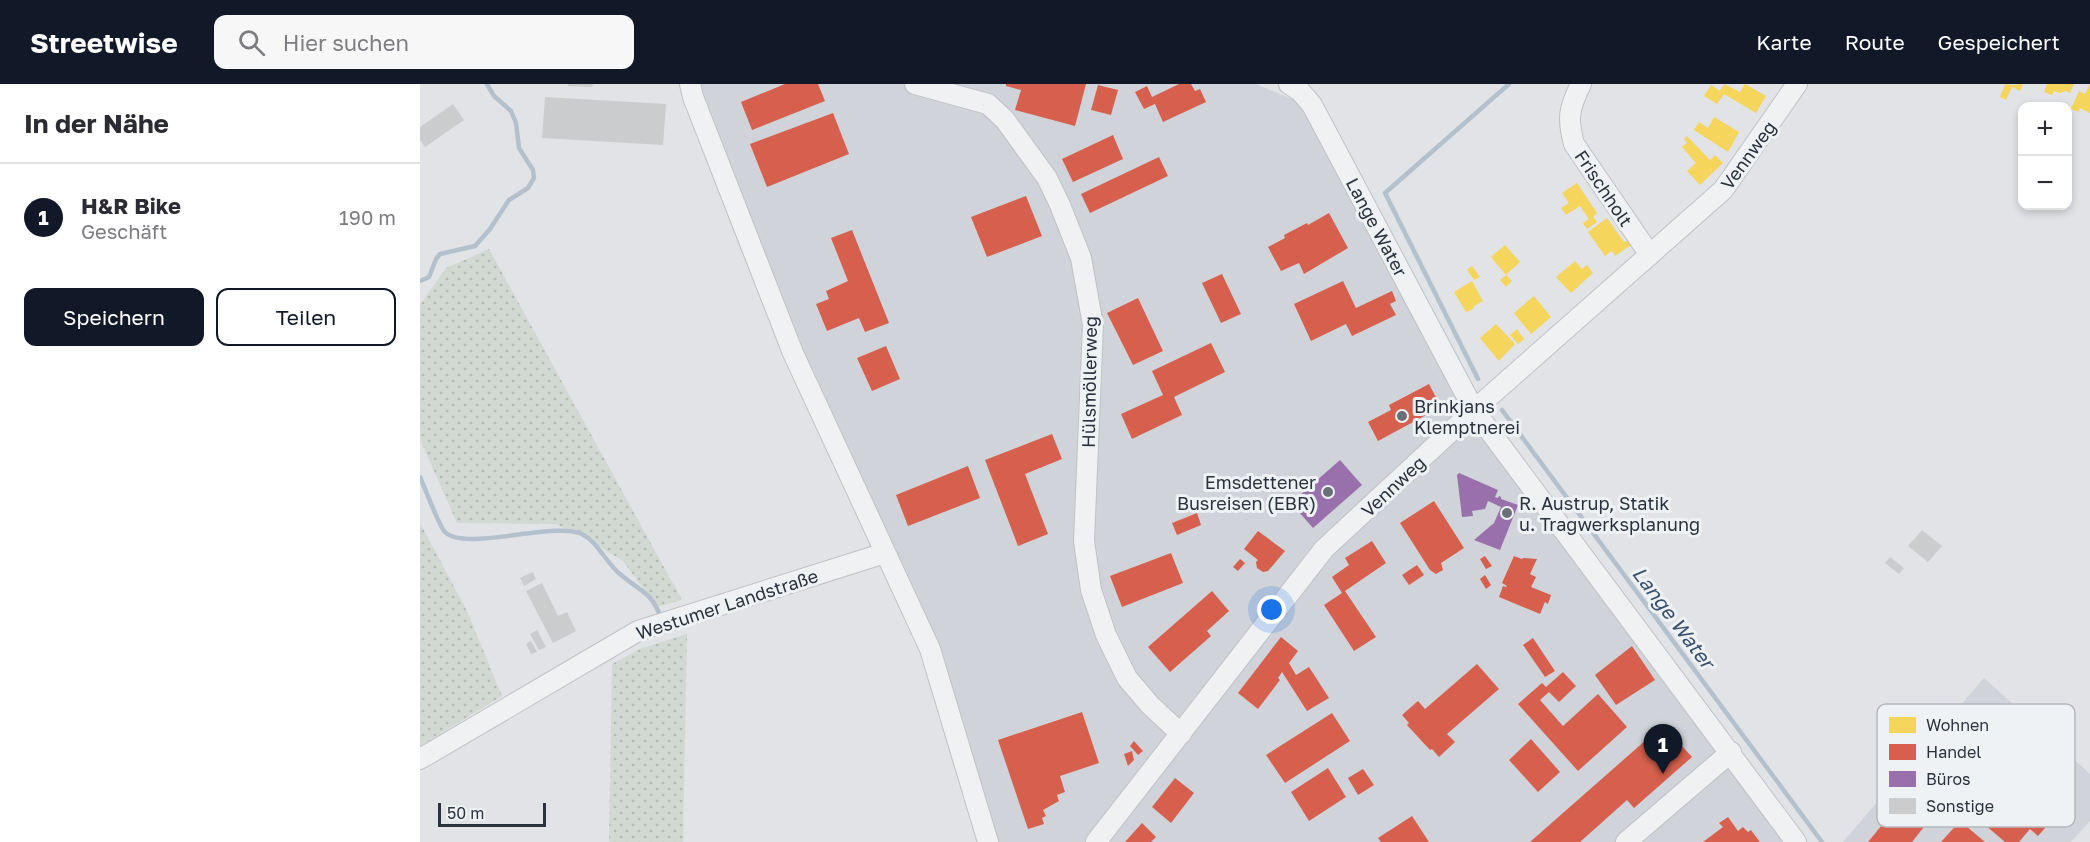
<!DOCTYPE html>
<html lang="de">
<meta charset="utf-8">
<style>
:root{--surface:#fff;--page:#f7f7f7;--text:#2b2b33;--muted:#7c7c81;--line:#e1e1e2;--accent:#111827}
body{margin:0;font-family:"Golos Text",sans-serif;background:var(--page);color:var(--text)}
.controls{position:absolute;right:18px;top:18px;display:grid;overflow:hidden;border-radius:12px;box-shadow:0 3px 9px #0003}
.controls button{width:54px;height:54px;display:grid;place-items:center;padding:0;border:0;border-bottom:2px solid var(--line);background:var(--surface);color:var(--text);font:30px sans-serif}
.scale{position:absolute;left:18px;bottom:15px;width:108px;box-sizing:border-box;padding-left:6px;border:3px solid #2a323d;border-top:0;font-size:16px;line-height:21px;white-space:nowrap;color:#2a323d;-webkit-text-stroke:4px #eff2f5;paint-order:stroke}
.you{position:absolute;left:852px;top:526px;width:21px;height:21px;margin:-15px;border:4px solid #fff;border-radius:50%;background:#1a73e8;box-shadow:0 0 0 9px #1a73e833}
.badge{display:grid;place-items:center;width:39px;height:39px;border-radius:50%;background:var(--accent);color:#fff;font-size:20px;font-weight:700}
.pin{position:absolute;translate:-50% -50px;filter:drop-shadow(0 2px 3px #0008)}
.pin::after{content:'';position:absolute;top:32px;width:21px;height:18px;background:inherit;clip-path:polygon(0 0,100% 0,50% 100%)}
.list{margin:0;padding:0;list-style:none}
h2{display:flex;justify-content:space-between;align-items:center;height:78px;margin:0;padding:0 24px;font-size:26px}
h2 small{font-size:20px;font-weight:400;color:var(--muted)}
.list li{display:grid;grid-template-columns:39px 1fr auto;gap:18px;align-items:center;box-sizing:border-box;height:108px;padding:0 24px;border-top:2px solid var(--line)}
.list b{display:block;font-size:22px;white-space:nowrap}
.list p{margin:0;font-size:20px;white-space:nowrap;color:var(--muted)}
.list em{font-size:20px;font-style:normal;color:var(--muted)}
.actions{display:flex;gap:12px;padding:18px 24px}
.actions a{flex:1;padding:14px 0;border:2px solid var(--accent);border-radius:12px;text-align:center;font-size:21px;color:var(--accent)}
.actions .main{background:var(--accent);color:#fff}
.icon{flex:none;width:33px;height:33px;fill:none;stroke:currentColor;stroke-width:2;stroke-linecap:round;stroke-linejoin:round}
.map{position:relative;flex:none;width:1670px;height:758px;overflow:hidden}
header{display:flex;align-items:center;gap:36px;box-sizing:border-box;height:84px;padding:0 30px;background:var(--accent);color:#fff}
header strong{font-size:28px}
nav{display:flex;gap:33px;margin-inline-start:auto;font-size:21px}
.search{width:420px;height:54px;background:var(--page);display:flex;align-items:center;gap:15px;box-sizing:border-box;padding:0 21px;border-radius:12px;color:var(--muted);font-size:22px}
main{display:flex}
aside{flex:1;background:var(--surface)}
.map>svg:first-child{display:block}
.built{fill:#d0d3d9}
.grass{fill:url(#grass-dots)}
.homes{fill:#f6d55c}
.shops{fill:#d6604d}
.offices{fill:#9970ab}
.lines{fill:none;stroke-linecap:round;stroke-linejoin:round}
.stream{stroke:#b3c0ce;stroke-width:4.5}
.building{fill:#caccce}
.minor-casing{stroke:#c0c1c4;stroke-width:22}
.minor{stroke:#f0f1f3;stroke-width:20}
.poi-dot{fill:#6a7078;stroke:#eff2f5;stroke-width:2}
.labels{text-anchor:middle;dominant-baseline:central;stroke-width:6;stroke-linejoin:round;paint-order:stroke}
.street-label{font-size:18px;fill:#2a323d;stroke:#eff2f5}
.poi-label{font-size:18px;fill:#2a323d;stroke:#eff2f5;text-anchor:start}
.water-label{font-size:20px;font-style:italic;fill:#39516d;stroke:#eff2f5}
.key{fill:#eff2f5;stroke:#b4b8be;stroke-width:1.5}
.key-label{font-size:16px;fill:#2a323d}
</style>
<header>
<strong>Streetwise</strong>
<div class="search"><svg class="icon" aria-label="search" viewBox="0 0 24 24"><circle cx="10" cy="10" r="6"/><path d="M15 15l6 6"/></svg>Hier suchen</div>
<nav><a>Karte</a><a>Route</a><a>Gespeichert</a></nav>
</header>
<main>
<aside>
<h2>In der Nähe<small></small></h2>
<ul class="list">
<li><span class="badge">1</span><div><b>H&amp;R Bike</b><p>Geschäft</p></div><em>190 m</em></li>
</ul>
<div class="actions"><a class="main">Speichern</a><a>Teilen</a></div>
</aside>
<div class="map">
<svg width="1670" height="758" viewBox="0 0 1670 758">
<defs>
<pattern id="grass-dots" width="8" height="8" patternUnits="userSpaceOnUse" patternTransform="scale(1.5)"><rect width="8" height="8" fill="#d2d9d2"/><path d="M2 2h.1M6 6h.1" fill="none" stroke="#b4bbb5" stroke-width="1.8" stroke-linecap="round"/></pattern>
</defs>
<rect width="100%" height="100%" fill="#e1e3e6"/>
<!-- built -->
<g class="built">
<path d="M278 0H836L881 19 1039 317 1265 622 1364 758H576L530 608 391 291Z"/>
<path d="M1564 594 1670 690V737L1651 758H1423Z"/>
</g>
<!-- grass -->
<g class="grass">
<path d="M69 165 262 516 237 523 203 477 166 454 136 440 37 439 0 355V221L26 184Z"/>
<path d="M0 439 47 527 82 612 0 662Z"/>
<path d="M267 550 263 758H189L192 580 222 564Z"/>
</g>
<!-- homes -->
<g class="homes">
<path d="M1304 0 1320 8 1325 0 1346 12 1336 29 1304 10 1297 20 1284 12 1291 1 1300 7Z"/>
<path d="M1585 0 1593 1 1603 0 1600 7 1592 3 1586 16 1580 13Z"/>
<path d="M1627 0H1654L1650 9 1646 7 1640 9 1634 7 1632 11 1624 8Z"/>
<path d="M1670 0V29L1660 24 1659 28 1651 25 1659 7 1665 10Z"/>
<path d="M1294 33 1319 48 1308 68 1274 46 1279 38 1288 44Z"/>
<path d="M1267 52 1290 76 1295 71 1303 79 1280 101 1267 87 1276 79 1262 63 1267 59 1264 55Z"/>
<path d="M1157 99 1177 129 1173 133 1177 138 1167 145 1163 139 1169 135 1160 122 1146 131 1141 124 1149 119 1142 109Z"/>
<path d="M1187 134 1204 158 1208 156 1211 161 1195 172 1192 167 1185 172 1168 148Z"/>
<path d="M1085 161 1100 178 1086 191 1071 173Z"/>
<path d="M1155 177 1162 185 1167 181 1173 189 1151 209 1136 193Z"/>
<path d="M1052 182 1060 193 1054 196 1047 186Z"/>
<path d="M1086 191 1092 197 1086 203 1080 196Z"/>
<path d="M1052 197 1063 217 1054 222 1053 225 1046 228 1034 208Z"/>
<path d="M1114 212 1131 233 1111 250 1094 229Z"/>
<path d="M1076 240 1095 260 1079 277 1060 254Z"/>
<path d="M1097 245 1104 255 1098 260 1090 251Z"/>
</g>
<!-- shops -->
<g class="shops">
<path d="M365 0H398L405 17 332 46 321 18Z"/>
<path d="M586 0H666L655 42 595 26 601 6 586 2Z"/>
<path d="M759 0H771L775 7 780 5 786 18 743 38 735 20 724 25 715 8 727 2 732 13Z"/>
<path d="M678 1 698 6 691 31 671 26Z"/>
<path d="M413 29 429 70 347 103 330 60Z"/>
<path d="M693 51 703 75 653 98 642 75Z"/>
<path d="M739 73 748 92 670 129 661 110Z"/>
<path d="M606 112 622 152 567 173 551 133Z"/>
<path d="M909 129 928 164 884 190 879 179 861 187 848 163 865 154 864 151 887 139 888 141Z"/>
<path d="M432 146 469 239 445 248 439 234 407 247 396 220 409 215 406 207 428 197 411 154Z"/>
<path d="M802 190 821 230 801 239 782 199Z"/>
<path d="M923 197 936 224 972 207 976 217 970 220 976 231 932 252 926 240 891 257 874 220Z"/>
<path d="M718 214 743 267 713 281 687 229Z"/>
<path d="M791 259 805 288 754 313 762 331 712 355 701 330 743 311 732 287Z"/>
<path d="M466 262 480 295 452 307 437 274Z"/>
<path d="M1009 300 1021 323 958 357 948 338 971 326 969 321Z"/>
<path d="M632 350 642 375 605 390 628 450 598 462 565 376Z"/>
<path d="M548 382 560 414 488 442 476 411Z"/>
<path d="M1014 417 1044 464 1021 479 1023 486 1016 490 1010 486 980 439Z"/>
<path d="M777 429 781 441 757 451 752 439Z"/>
<path d="M838 447 865 467 848 487 843 488 837 484 836 478 838 476 824 465Z"/>
<path d="M952 457 966 479 925 507 956 553 934 567 904 521 922 509 912 493 929 481 925 474Z"/>
<path d="M751 469 763 499 702 523 690 492Z"/>
<path d="M1065 472 1072 482 1066 485 1060 475Z"/>
<path d="M1094 472 1102 475 1103 474 1117 475 1110 490 1116 493 1111 503 1131 511 1128 520 1125 518 1120 530 1079 513 1083 502 1086 503 1087 502 1082 499Z"/>
<path d="M820 475 825 479 818 487 813 483Z"/>
<path d="M997 481 1004 491 989 501 982 491Z"/>
<path d="M1065 491 1071 501 1066 505 1060 495Z"/>
<path d="M792 507 809 527 787 547 791 552 750 588 728 563Z"/>
<path d="M861 553 878 567 869 579 876 591 889 583 909 614 887 627 862 588 858 594 860 596 838 625 818 609Z"/>
<path d="M1113 554 1135 587 1125 593 1103 561Z"/>
<path d="M1212 562 1235 596 1196 621 1175 591Z"/>
<path d="M1057 580 1079 605 1027 650 1035 658 1019 673 1012 665 1010 666 987 641 989 639 982 631 998 617 1005 625Z"/>
<path d="M1143 588 1156 602 1139 618 1129 608 1120 616 1143 642 1178 610 1207 643 1158 687 1098 620 1122 599 1126 603Z"/>
<path d="M662 628 679 679 640 692 645 708 637 711 639 717 623 726 626 732 622 734 624 740 608 745 578 656Z"/>
<path d="M912 629 930 657 865 699 846 671Z"/>
<path d="M1243 641 1272 673 1214 724 1207 716 1160 758H1110Z"/>
<path d="M1111 655 1140 688 1118 708 1089 676Z"/>
<path d="M714 657 723 667 718 671 710 662Z"/>
<path d="M712 667 714 676 708 682 704 670Z"/>
<path d="M908 684 926 713 889 737 871 708Z"/>
<path d="M943 685 954 701 938 711 928 694Z"/>
<path d="M1587 688 1620 717 1628 707 1645 721 1618 752 1610 745 1599 758H1585L1551 729Z"/>
<path d="M755 694 774 709 751 739 732 723Z"/>
<path d="M1489 708 1515 729 1492 758H1448Z"/>
<path d="M992 732 1009 758H961L958 754Z"/>
<path d="M1308 733 1318 747 1323 743 1328 748 1331 746 1340 758H1283L1303 743 1299 739Z"/>
<path d="M1540 737 1565 758H1521Z"/>
<path d="M722 739 736 753 731 758H705Z"/>
</g>
<!-- offices -->
<g class="offices">
<path d="M920 376 942 401 893 444 871 419Z"/>
<path d="M1039 389 1078 406 1075 413 1078 414 1079 412 1081 413V415L1098 421 1080 466 1054 456 1074 439 1081 423 1068 417 1065 425 1052 427 1053 432 1042 433 1037 391Z"/>
</g>
<g class="lines">
<!-- stream -->
<g class="stream">
<path d="M0 197 9 193 16 175 20 170 55 162 70 145 89 116 108 104 114 94 113 86 99 64 96 39 91 27 74 12 67 0"/>
<path d="M1058 295 965 109 1089 0"/>
<path d="M1082 326 1402 758"/>
<path d="M0 393C5 404 19 442 25 448 44 468 135 437 162 450 178 458 186 479 200 490 218 506 232 508 240 532"/>
</g>
</g>
<!-- building -->
<g class="building">
<path d="M148 0H173L172 3 148 2Z"/>
<path d="M125 13 246 20 243 61 122 54Z"/>
<path d="M33 20 44 36 5 63 0 56V43Z"/>
<path d="M1502 446 1522 462 1508 478 1488 462Z"/>
<path d="M1470 473 1484 484 1479 490 1465 479Z"/>
<path d="M113 488 116 495 104 502 100 494Z"/>
<path d="M122 499 138 532 147 528 156 547 133 559 106 507Z"/>
<path d="M117 546 126 563 119 566 110 550Z"/>
<path d="M111 557 117 568 111 570 106 560Z"/>
</g>
<g class="lines">
<defs>
<g id="minor">
<path d="M270 0 273 13 373 269 510 565 568 758"/>
<path d="M495 0 568 20 585 36 627 94 640 121 661 174 673 241 664 457 671 506 686 551 707 594 730 621 761 650"/>
<path d="M869 0 880 7 892 21 1054 326 1376 758"/>
<path d="M1161 0C1149 24 1147 34 1154 60L1230 171"/>
<path d="M0 675 218 547 465 469"/>
<path d="M676 758 904 465 1054 326 1303 106 1377 0"/>
<path d="M1206 758 1311 668"/>
</g>
</defs>
<!-- minor casing -->
<use href="#minor" class="minor-casing"/>
<!-- minor -->
<use href="#minor" class="minor"/>
</g>
<!-- markers -->
<g class="poi-dot">
<circle cx="982" cy="332" r="6"/>
<circle cx="908" cy="408" r="6"/>
<circle cx="1087" cy="429" r="6"/>
</g>
<g class="labels">
<!-- street labels -->
<g class="street-label">
<text transform="translate(1328 71) rotate(-54)">Vennweg</text>
<text transform="translate(1184 104) rotate(56)">Frischholt</text>
<text transform="translate(957 143) rotate(62)">Lange Water</text>
<text transform="translate(669 298) rotate(-89)">Hülsmöllerweg</text>
<text transform="translate(973 402) rotate(-43)">Vennweg</text>
<text transform="translate(307 520) rotate(-18)">Westumer Landstraße</text>
</g>
<!-- poi labels -->
<g class="poi-label">
<text x="994" y="322">Brinkjans<tspan x="994" dy="21">Klemptnerei</tspan></text>
<text x="896" y="398" text-anchor="end">Emsdettener<tspan x="896" dy="21">Busreisen (EBR)</tspan></text>
<text x="1099" y="419">R. Austrup, Statik<tspan x="1099" dy="21">u. Tragwerksplanung</tspan></text>
</g>
<!-- water labels -->
<g class="water-label">
<text transform="translate(1254 533) rotate(53)">Lange Water</text>
</g>
</g>
<!-- legend -->
<rect x="1457" y="620" width="198" height="123" rx="9" class="key"/>
<rect x="1469" y="633" width="27" height="16" fill="#f6d55c"/>
<rect x="1469" y="660" width="27" height="16" fill="#d6604d"/>
<rect x="1469" y="687" width="27" height="16" fill="#9970ab"/>
<rect x="1469" y="714" width="27" height="16" fill="#caccce"/>
<g class="key-label">
<text x="1506" y="647">Wohnen</text>
<text x="1506" y="674">Handel</text>
<text x="1506" y="701">Büros</text>
<text x="1506" y="728">Sonstige</text>
</g>
</svg>
<div class="controls">
<button>+</button>
<button>−</button>
</div>
<div class="scale">50 m</div>
<div class="you"></div>
<div class="pin badge" style="left:1243px;top:690px">1</div>
</div>
</main>
